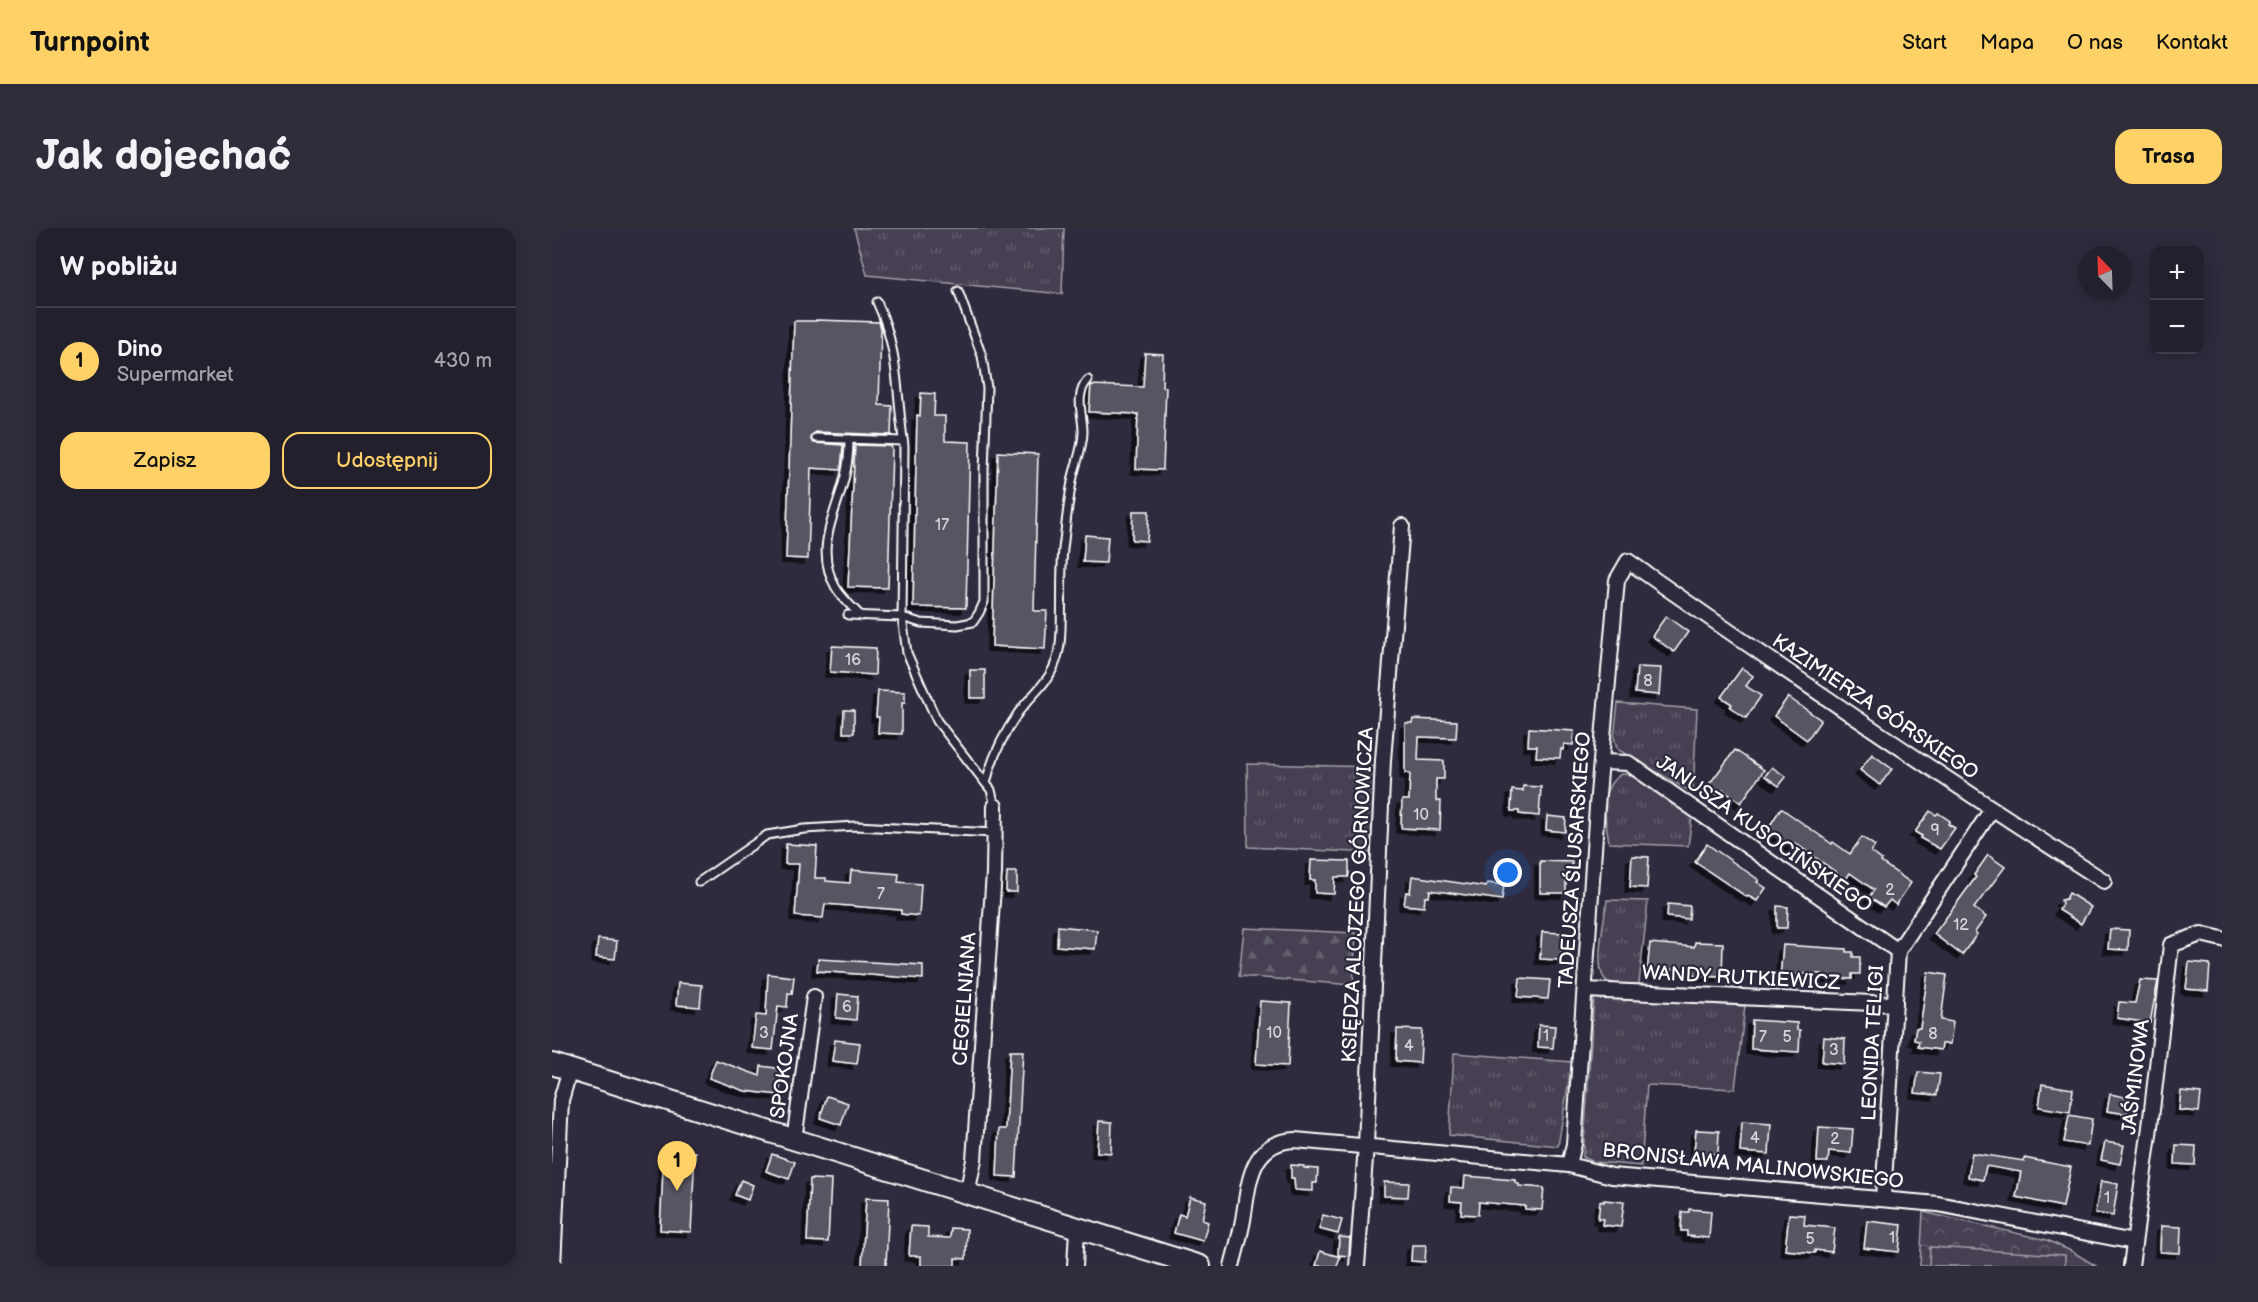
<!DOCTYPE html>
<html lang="pl">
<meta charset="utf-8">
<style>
:root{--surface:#23202e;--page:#2f2d3a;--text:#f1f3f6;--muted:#a3a3aa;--line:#403e4a;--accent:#ffd166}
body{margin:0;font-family:"Balsamiq Sans",sans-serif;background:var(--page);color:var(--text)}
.controls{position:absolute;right:18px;top:18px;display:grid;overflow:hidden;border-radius:12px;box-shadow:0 3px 15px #0003}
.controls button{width:54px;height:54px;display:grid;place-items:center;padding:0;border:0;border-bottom:2px solid var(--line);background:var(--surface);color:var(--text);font:30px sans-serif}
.compass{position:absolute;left:1526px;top:18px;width:54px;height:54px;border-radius:50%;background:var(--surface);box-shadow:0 3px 15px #0003;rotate:337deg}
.you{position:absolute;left:956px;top:645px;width:21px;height:21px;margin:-15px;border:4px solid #fff;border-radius:50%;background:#1a73e8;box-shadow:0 0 0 9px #1a73e833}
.badge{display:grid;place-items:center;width:39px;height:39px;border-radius:50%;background:var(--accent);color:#111;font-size:20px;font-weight:700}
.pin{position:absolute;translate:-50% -50px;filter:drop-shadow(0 2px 3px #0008)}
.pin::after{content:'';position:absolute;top:32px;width:21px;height:18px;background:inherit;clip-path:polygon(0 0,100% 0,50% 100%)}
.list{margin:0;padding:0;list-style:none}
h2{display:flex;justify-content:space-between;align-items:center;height:78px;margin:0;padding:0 24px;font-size:26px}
h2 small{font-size:20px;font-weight:400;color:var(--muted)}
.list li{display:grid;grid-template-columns:39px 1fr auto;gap:18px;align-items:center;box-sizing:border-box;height:108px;padding:0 24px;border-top:2px solid var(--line)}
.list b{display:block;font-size:22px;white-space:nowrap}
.list p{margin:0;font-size:20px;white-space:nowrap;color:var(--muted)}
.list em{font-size:20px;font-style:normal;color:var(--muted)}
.actions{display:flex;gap:12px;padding:18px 24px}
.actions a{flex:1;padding:14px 0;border:2px solid var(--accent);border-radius:18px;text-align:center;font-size:21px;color:var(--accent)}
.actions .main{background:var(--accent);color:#111}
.map{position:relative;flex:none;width:1670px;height:1038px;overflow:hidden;border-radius:18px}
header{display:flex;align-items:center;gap:36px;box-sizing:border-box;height:84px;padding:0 30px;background:var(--accent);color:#111}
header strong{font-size:28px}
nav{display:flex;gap:33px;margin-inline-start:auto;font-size:21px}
.intro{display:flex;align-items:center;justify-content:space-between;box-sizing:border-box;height:144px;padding:0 36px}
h1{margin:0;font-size:42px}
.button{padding:15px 27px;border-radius:18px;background:var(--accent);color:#111;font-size:21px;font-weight:700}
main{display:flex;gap:36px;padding:0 36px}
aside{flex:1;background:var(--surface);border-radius:18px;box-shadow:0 3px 15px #0003}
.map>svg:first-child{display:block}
.grass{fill:url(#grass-tufts);stroke:#a2a0a8;stroke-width:1.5}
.forest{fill:url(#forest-firs);stroke:#a2a0a8;stroke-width:1.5}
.park{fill:url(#park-crowns);stroke:#a2a0a8;stroke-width:1.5}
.pitch{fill:#464152;stroke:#a2a0a8;stroke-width:1.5}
.building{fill:#595564;stroke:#fff;stroke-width:1.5;filter:url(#shadow)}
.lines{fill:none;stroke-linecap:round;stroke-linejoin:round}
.lane-casing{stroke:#fff;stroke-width:11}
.street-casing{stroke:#fff;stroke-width:18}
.secondary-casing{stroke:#fff;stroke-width:24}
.lane{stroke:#2f2a3d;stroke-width:7}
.street{stroke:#2f2a3d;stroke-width:14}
.secondary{stroke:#2f2a3d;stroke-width:20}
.labels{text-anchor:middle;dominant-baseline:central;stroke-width:4.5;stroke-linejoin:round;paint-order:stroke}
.number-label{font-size:16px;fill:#d6d4d8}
.street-label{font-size:20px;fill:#fff;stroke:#2f2a3d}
</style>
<header>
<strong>Turnpoint</strong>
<nav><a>Start</a><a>Mapa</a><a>O nas</a><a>Kontakt</a></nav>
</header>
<div class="intro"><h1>Jak dojechać</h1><a class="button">Trasa</a></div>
<main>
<aside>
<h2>W pobliżu<small></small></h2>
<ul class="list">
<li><span class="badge">1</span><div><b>Dino</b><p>Supermarket</p></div><em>430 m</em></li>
</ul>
<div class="actions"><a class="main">Zapisz</a><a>Udostępnij</a></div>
</aside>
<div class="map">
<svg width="1670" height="1038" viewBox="0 0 1670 1038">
<defs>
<pattern id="grass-tufts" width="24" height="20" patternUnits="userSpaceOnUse" patternTransform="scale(1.5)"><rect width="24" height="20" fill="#464152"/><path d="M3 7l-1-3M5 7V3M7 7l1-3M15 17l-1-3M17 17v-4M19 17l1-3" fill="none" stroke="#625e6c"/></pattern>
<pattern id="forest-firs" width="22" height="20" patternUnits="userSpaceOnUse" patternTransform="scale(1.5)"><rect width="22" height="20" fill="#464152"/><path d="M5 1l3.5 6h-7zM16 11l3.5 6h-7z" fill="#625e6c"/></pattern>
<pattern id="park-crowns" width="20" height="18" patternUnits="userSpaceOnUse" patternTransform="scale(1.5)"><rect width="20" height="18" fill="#464152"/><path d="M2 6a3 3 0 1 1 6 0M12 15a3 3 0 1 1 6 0" fill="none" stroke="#625e6c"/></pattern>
<filter id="shadow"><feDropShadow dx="-5" dy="5" stdDeviation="0" flood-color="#0009"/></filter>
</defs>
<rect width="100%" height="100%" fill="#2f2a3d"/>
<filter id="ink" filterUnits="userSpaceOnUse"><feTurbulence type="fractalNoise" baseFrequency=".0167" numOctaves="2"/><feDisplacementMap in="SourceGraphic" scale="12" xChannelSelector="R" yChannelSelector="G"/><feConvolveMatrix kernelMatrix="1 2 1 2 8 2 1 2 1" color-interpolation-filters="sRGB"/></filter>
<g filter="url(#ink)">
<!-- grass -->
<g class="grass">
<path d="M302 0H512L510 66 315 47Z"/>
<path d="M1066 475 1145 481 1141 565 1065 521 1062 509Z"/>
<path d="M695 536 824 539 822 625 696 619Z"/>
<path d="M1069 546H1081L1140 589 1136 618 1057 615C1054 589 1044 562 1069 546Z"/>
<path d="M1055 672 1096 673 1087 756C1078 756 1063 758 1055 753 1040 743 1053 689 1055 672Z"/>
<path d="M1042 769 1193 778 1183 861 1095 857 1089 938 1042 934 1031 929Z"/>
<path d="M902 825 1020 834 1006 918 897 907Z"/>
</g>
<!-- forest -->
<path class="forest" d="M692 700 804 705 801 757 687 748Z"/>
<!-- park -->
<path class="park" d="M1371 984 1495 1012 1521 1024 1544 1038H1368Z"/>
<!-- pitch -->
<path class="pitch" d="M1378 1019 1513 1027V1038H1377Z"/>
<!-- building -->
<g class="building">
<path d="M264 92 327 94 329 100 327 177 340 178 339 207 264 204 260 207 259 212 262 215 291 217 289 242 259 240 256 331 234 330 242 93H264Z"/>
<path d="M593 125 611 126 610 159H614L611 242 584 241 586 186 537 184 539 157 591 159Z"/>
<path d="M369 165 383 166 382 188H393V213L418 214 414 380 361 379 365 187 368 188Z"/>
<path d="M303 217 339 218 340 221 336 360 296 359Z"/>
<path d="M446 224 486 226 482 383H495L493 421 440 418Z"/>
<path d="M581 283H597L595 313 580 312Z"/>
<path d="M533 307 556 309 554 335 531 334Z"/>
<path d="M1114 388 1136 404 1122 424 1100 408Z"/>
<path d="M280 418 324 420 323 447 278 444Z"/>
<path d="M1085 439 1109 440 1107 467 1083 465Z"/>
<path d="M1190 440 1201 448 1194 458 1209 468 1194 490 1178 479 1180 476 1169 469Z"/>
<rect x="418" y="442" width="15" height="28"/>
<path d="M326 463 353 464V475H350V506L326 505 327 489H324Z"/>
<path d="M1236 469 1269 492 1255 512 1222 488Z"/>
<path d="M292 482H302V505H291Z"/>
<path d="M861 491 905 493 904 510 867 509 866 532 892 533V551H884V573H889L888 602 849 600 850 572H857L858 546 853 545V495H860Z"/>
<path d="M977 500 1022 503 1021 517 1012 516 1011 522 1009 521 1008 530 984 529 985 518H976Z"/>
<path d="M1183 522 1212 542 1189 575 1171 562 1167 568 1155 559Z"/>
<path d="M1320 526 1340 541 1328 557 1308 542Z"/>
<path d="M1220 539 1234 549 1227 558 1213 548Z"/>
<path d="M971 558 989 559 987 588 967 586V583H959L960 562 971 563Z"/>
<path d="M1229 580 1280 616 1281 614 1298 626 1310 609 1323 618 1319 624 1330 632 1329 634 1359 655 1344 677 1338 672 1332 679 1317 669 1322 662 1298 645 1290 657 1281 651 1285 645 1243 615 1240 619 1215 602Z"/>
<path d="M1378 583 1384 587 1386 585 1398 593 1396 596 1403 600 1388 621 1368 610 1370 608 1363 604Z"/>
<path d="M995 588 1014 590 1013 604 994 602Z"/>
<path d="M234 616 265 618 263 650H274V653L298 655 299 642 347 646 346 654 369 656 367 688 349 686V682L273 676 271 690 243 688 247 636H233Z"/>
<path d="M1155 616 1207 652 1205 654 1214 660 1205 673 1196 668 1195 669 1143 634Z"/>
<path d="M1436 627 1453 639 1422 680 1434 689 1423 704 1425 706 1410 727 1382 706 1424 649 1422 647Z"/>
<path d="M1080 628 1097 629 1095 660 1078 659Z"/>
<path d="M759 632 797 633V649H783L782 666 763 665V652H758Z"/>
<path d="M988 633 1020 634 1019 649 1014 648V665H988Z"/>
<path d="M455 644H465V664H454Z"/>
<path d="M860 648 934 659 935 655 952 657 950 672 878 662 877 669H873L872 679 852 677 854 664 858 665Z"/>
<path d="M1517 665 1539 679 1529 696 1507 682 1510 676 1509 672 1514 671Z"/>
<path d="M1116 676 1138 678 1137 691 1115 689Z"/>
<path d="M1225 678 1236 679 1235 700H1225Z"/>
<path d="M506 698 545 702 543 721 505 718Z"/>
<path d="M1558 701 1577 702 1576 722 1556 721Z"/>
<path d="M990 704 1010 705 1009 732 988 731Z"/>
<path d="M46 711 65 713 63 731 44 729Z"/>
<path d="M1143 714 1171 715 1170 749 1142 748V743L1115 741V747L1095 745 1098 715 1142 719Z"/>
<path d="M1231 717 1294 721V724H1301V729H1308V746H1300V751L1270 750V746H1245V750H1228Z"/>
<path d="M266 731 371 737V751L265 743Z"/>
<path d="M1637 734 1658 736 1656 763 1634 761Z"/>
<path d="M1376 744 1395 747 1389 792 1401 794 1398 816H1390L1389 822 1366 819 1367 813 1362 812 1364 800H1368Z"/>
<path d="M216 746 242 749 240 766 236 765 235 779 226 778 221 822 200 820 204 787 214 788Z"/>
<path d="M968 750 998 752 996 771 966 769Z"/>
<path d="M1588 752 1606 753 1598 795 1565 790 1567 774 1583 775Z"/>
<path d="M126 755 150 757 148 779 124 777Z"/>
<path d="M286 766 306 768 304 792 284 790Z"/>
<path d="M708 773 739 775 736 838 704 836Z"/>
<path d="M1200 792 1245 795V802H1248L1247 824 1199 821Z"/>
<path d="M987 797 1003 798 1001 820 986 819Z"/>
<path d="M845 801 870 802 868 835 844 833Z"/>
<path d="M1272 809 1293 811 1292 836 1270 834Z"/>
<path d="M283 812 308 815 305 836 280 833Z"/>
<path d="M458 823H471L464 949 445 948 447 901H454Z"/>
<path d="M164 832 208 848 209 838 231 841 227 867 193 863 157 850Z"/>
<path d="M1366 844 1388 846 1385 867 1363 865Z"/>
<path d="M1490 856 1521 861 1518 884 1487 879Z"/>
<path d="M1629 863 1649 865 1647 884 1627 882Z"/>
<path d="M1558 866 1578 870 1575 886 1555 883Z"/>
<path d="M275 868 296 875 289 897 268 890Z"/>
<path d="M1517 887 1540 891 1536 918 1512 914Z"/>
<path d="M547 893 560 894 559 925 545 924Z"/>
<path d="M1190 894 1219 896 1217 926 1188 924Z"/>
<path d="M1267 899 1301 901 1299 925 1277 923 1276 934H1265Z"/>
<path d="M1144 902 1167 903 1166 926 1142 924Z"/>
<path d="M1553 914 1572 917 1568 936 1549 932Z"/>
<path d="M1624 917 1644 918 1643 937 1623 936Z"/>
<path d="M112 923 143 924 139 1004 108 1002Z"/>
<path d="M1420 925 1472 933V930L1519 939 1511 979 1464 969 1469 944 1434 938 1431 952 1416 949Z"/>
<path d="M220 926 243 934 237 951 214 943Z"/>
<path d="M739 937 752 938V940L766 941 765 955H761V963L743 962 742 950H739Z"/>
<path d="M913 948 963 952V955L967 956V958L992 960 990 982 973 981V978L927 974 926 987 909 986 910 974 898 973 899 959 912 960Z"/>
<path d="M258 951 279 952 276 1014 255 1013Z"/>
<path d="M189 952 201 957 196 972 183 967Z"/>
<path d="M1549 953 1566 956 1561 988 1543 985Z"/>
<path d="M832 954 857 955 856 969 832 968Z"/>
<path d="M638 969 654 973 650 992 656 994 651 1013 622 1005 627 986 633 988Z"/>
<path d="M314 970 337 971 334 1038H310Z"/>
<path d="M1052 972 1072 974 1069 999 1050 997 1051 991H1046L1048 973 1052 974Z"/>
<path d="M1137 981 1159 983 1157 1010 1135 1008V1003H1129L1130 984H1137Z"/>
<path d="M1237 986 1253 987 1252 997 1283 1000 1280 1024 1263 1022V1025L1233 1022Z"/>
<path d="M771 987 790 992 786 1006 767 1001Z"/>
<path d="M1315 993 1350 997 1347 1024 1312 1020Z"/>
<path d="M359 998 376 999V1009L398 1010 399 1000 415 1001 414 1031 403 1030V1038H369V1028H357Z"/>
<path d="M1609 998 1629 999 1628 1025 1608 1024Z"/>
<path d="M787 1009 798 1010 797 1028 786 1027Z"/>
<path d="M860 1017H874L873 1034 859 1033Z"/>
<path d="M768 1023 788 1029 785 1038H764Z"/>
</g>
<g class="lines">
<defs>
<g id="lane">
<path d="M325 74C348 124 344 166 352 218L350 389 355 425 385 493 439 562 443 578"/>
<path d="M264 210 351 213"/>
<path d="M297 211C297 224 296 236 293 248 284 287 261 320 284 360 290 370 300 379 309 388"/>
<path d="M296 387 350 389 369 395 405 397 421 394 427 385 432 374V242L435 160 430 128 406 63"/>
<path d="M434 555C440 529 451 507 466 485 485 460 503 451 508 417 511 385 508 353 511 321 514 297 516 272 521 249 524 235 531 219 531 204 531 186 522 167 536 152"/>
<path d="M147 654 215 607 252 601 304 598 443 605"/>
</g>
<g id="street">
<path d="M1050 534 1076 535 1346 723"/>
<path d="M1033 762 1343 776"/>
<path d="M242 912 262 769"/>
<path d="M1017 937 1022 916 1045 578 1065 352 1076 333C1233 443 1391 550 1552 653"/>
<path d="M415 966 422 932 442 645 443 578"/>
<path d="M1331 971 1346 723 1440 581"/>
<path d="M1 1038 9 872 18 841"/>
<path d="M523 1038 525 1001"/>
<path d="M680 1038C684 1023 688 1008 691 992 697 957 697 914 743 912L1017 937 1060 948 1386 976 1582 1014"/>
<path d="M805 1038 814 917 831 532 850 298"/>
<path d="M1579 1038 1598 899 1619 717 1649 706 1670 711"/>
</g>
<path id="secondary" d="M0 836 648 1038"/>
</defs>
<!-- lane casing -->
<use href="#lane" class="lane-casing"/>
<!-- street casing -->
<use href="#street" class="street-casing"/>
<!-- secondary casing -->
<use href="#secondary" class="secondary-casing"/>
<!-- lane -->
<use href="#lane" class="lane"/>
<!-- street -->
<use href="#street" class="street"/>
<!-- secondary -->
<use href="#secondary" class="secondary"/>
</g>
</g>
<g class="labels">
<!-- number labels -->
<g class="number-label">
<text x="390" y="297">17</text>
<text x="301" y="432">16</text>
<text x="1096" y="453">8</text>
<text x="869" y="587">10</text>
<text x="1383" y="602">9</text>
<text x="1338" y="662">2</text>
<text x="329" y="666">7</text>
<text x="1409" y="697">12</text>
<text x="295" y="779">6</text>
<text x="212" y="805">3</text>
<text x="722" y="805">10</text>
<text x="1381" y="806">8</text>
<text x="994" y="808">1</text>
<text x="1211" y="809">7</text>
<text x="1235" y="809">5</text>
<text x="857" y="818">4</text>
<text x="1282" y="822">3</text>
<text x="1203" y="910">4</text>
<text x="1283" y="911">2</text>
<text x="1555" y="970">1</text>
<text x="1340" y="1010">1</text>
<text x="1258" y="1011">5</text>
</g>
<!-- street labels -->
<g class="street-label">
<text transform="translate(1323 479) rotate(34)">KAZIMIERZA GÓRSKIEGO</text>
<text transform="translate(1212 606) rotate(35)">JANUSZA KUSOCIŃSKIEGO</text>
<text transform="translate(1023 632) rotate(-86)">TADEUSZA ŚLUSARSKIEGO</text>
<text transform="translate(806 667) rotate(-87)">KSIĘDZA ALOJZEGO GÓRNOWICZA</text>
<text transform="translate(1189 750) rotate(3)">WANDY RUTKIEWICZ</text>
<text transform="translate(413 771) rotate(-86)">CEGIELNIANA</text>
<text transform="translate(1321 815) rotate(-87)">LEONIDA TELIGI</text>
<text transform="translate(233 838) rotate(-82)">SPOKOJNA</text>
<text transform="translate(1584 849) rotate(-83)">JAŚMINOWA</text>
<text transform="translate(1201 938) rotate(6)">BRONISŁAWA MALINOWSKIEGO</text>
</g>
</g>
</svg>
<div class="controls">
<button>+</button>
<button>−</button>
</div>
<svg class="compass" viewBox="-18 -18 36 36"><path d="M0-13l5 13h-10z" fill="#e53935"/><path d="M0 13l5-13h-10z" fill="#a3a3aa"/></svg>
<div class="you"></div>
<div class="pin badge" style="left:125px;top:963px">1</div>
</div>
</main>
